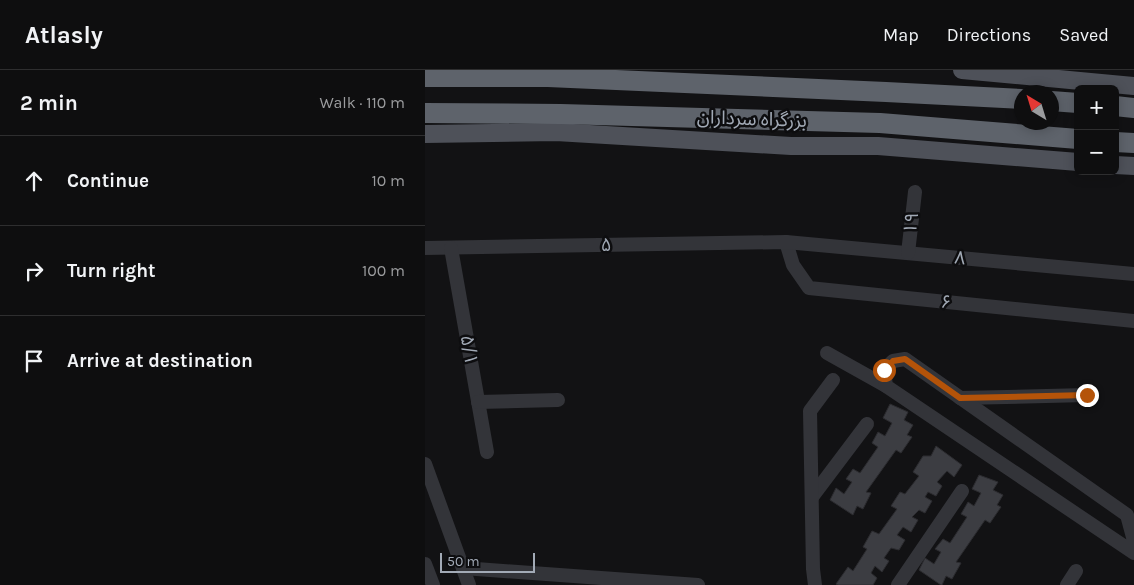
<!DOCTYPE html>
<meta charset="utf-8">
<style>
:root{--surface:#0e0e0f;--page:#1c1c1d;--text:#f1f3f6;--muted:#9b9c9e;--line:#2e2e2f}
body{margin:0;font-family:Karla,"Noto Sans Arabic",sans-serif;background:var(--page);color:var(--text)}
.controls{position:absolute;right:15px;top:15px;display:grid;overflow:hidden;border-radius:8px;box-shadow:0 2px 12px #0003}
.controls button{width:45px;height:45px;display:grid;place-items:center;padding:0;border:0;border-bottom:1px solid var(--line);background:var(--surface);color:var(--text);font:25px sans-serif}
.compass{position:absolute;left:589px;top:15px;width:45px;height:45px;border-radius:50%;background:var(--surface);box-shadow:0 2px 12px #0003;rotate:322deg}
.scale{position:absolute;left:15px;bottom:12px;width:95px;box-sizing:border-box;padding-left:5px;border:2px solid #a2aab6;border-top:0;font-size:14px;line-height:18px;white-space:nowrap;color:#a2aab6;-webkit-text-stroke:4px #0d0d0f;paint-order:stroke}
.stop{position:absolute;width:15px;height:15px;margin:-11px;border:4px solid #b45309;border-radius:50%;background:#fff}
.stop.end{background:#b45309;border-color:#fff;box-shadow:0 1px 5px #0008}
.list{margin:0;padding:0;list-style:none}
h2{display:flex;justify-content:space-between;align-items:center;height:65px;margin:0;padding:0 20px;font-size:21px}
h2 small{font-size:16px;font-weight:400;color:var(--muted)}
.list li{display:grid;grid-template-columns:32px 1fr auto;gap:15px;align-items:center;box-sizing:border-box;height:90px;padding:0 20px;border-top:1px solid var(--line)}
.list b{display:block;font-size:19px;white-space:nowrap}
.list em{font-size:16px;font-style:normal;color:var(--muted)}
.icon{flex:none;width:28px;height:28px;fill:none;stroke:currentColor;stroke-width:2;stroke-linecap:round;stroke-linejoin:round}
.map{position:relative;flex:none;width:709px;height:515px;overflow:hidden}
header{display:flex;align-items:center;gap:30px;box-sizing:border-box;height:70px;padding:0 25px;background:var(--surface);border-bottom:1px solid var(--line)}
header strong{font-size:24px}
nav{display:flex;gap:28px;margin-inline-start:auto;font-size:18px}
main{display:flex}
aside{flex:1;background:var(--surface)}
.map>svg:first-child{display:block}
.building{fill:#3c3d42;stroke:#2c2c30}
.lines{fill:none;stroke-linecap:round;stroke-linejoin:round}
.minor{stroke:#333439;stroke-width:14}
.major{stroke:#4e5159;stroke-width:18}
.highway{stroke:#5e636b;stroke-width:20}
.route{stroke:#b45309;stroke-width:6}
.labels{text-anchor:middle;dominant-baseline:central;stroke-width:5;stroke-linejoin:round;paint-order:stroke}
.street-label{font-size:19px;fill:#a2aab6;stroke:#0d0d0f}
</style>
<header>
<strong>Atlasly</strong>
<nav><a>Map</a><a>Directions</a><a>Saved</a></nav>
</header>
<main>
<aside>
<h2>2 min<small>Walk · 110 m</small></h2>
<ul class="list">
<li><svg class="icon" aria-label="ahead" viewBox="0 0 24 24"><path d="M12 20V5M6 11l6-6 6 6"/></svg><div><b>Continue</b></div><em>10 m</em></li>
<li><svg class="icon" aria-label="right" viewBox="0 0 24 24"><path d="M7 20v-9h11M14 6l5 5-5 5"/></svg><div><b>Turn right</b></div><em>100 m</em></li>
<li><svg class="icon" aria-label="arrive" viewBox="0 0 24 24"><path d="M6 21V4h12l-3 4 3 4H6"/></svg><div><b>Arrive at destination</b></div></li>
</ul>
</aside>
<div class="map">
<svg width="709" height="515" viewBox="0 0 709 515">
<rect width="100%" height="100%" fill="#121214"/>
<!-- building -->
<g class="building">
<path d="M465 334 483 342 479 350 488 355 482 365 487 367 476 383 471 380 441 422 446 423 438 439 432 436 428 445 405 430 411 418 419 424 427 412 421 409 428 399 435 403 453 377 447 373 453 362 460 366 467 353 458 348Z"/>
<path d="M511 376 537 395 529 407 522 401 512 412 517 416 511 426 503 422 500 427 507 431 500 443 494 440 487 447 493 450 486 462 478 457 472 465 480 470 474 480 466 478 459 488 464 491 457 502 450 496 446 503 452 508 448 515H413L411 514 423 497 428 501 442 479 438 477 447 461 454 464 472 439 466 436 475 422 480 424 494 406 488 402 498 386H506Z"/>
<path d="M554 405 573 412 568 420 578 425 572 435 576 437 565 453 560 450 531 492 536 493 527 509 521 506 517 515H516L494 500 500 488 509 494 516 482 510 479 518 469 525 473 542 447 536 444 543 432 549 436 556 423 547 419Z"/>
</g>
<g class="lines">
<!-- minor -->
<g class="minor">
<path d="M361 172 368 195 384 218 709 251"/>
<path d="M0 178 361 172 709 204"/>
<path d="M26 178 62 382"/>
<path d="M483 183 490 122"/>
<path d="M402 283 461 316"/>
<path d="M535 328 662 325"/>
<path d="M53 332 133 330"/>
<path d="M0 394 44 515"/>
<path d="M387 427 442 354"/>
<path d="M709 471 702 445 480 289 468 291 459 300 461 316 709 483"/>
<path d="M0 494 8 515"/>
<path d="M38 498 273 515"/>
<path d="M390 515 388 499 385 341 408 310"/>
<path d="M473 515 537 421"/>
<path d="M642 515 651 501"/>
</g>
<!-- major -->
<g class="major">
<path d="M537 0 709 16"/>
<path d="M0 64 131 62 366 76H453L653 92"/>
<path d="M690 95 709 96"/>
</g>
<!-- highway -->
<g class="highway">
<path d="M0 7H123L461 22 596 29"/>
<path d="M626 31 653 33"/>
<path d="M690 36 709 38"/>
<path d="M0 43 136 44 455 53 653 69"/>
<path d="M690 72 709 73"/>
</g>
</g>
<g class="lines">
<!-- route -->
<path class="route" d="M459 300 468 291 480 289 535 328 662 325"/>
</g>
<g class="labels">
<!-- street labels -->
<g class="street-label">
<text transform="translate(327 49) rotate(2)">بزرگراه سرداران</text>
<text transform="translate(486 153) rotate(-83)">۱۹</text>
<text transform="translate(181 175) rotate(-1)">۵</text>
<text transform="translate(535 188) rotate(5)">۸</text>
<text transform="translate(521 232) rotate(6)">۶</text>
<text transform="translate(44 280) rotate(80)">۵/۱</text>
</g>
</g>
</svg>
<div class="controls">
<button>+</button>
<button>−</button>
</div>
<svg class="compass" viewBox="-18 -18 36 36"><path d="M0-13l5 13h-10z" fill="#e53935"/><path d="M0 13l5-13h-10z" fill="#9b9c9e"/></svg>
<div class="scale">50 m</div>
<div class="stop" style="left:459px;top:300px"></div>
<div class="stop end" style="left:662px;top:325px"></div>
</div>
</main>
